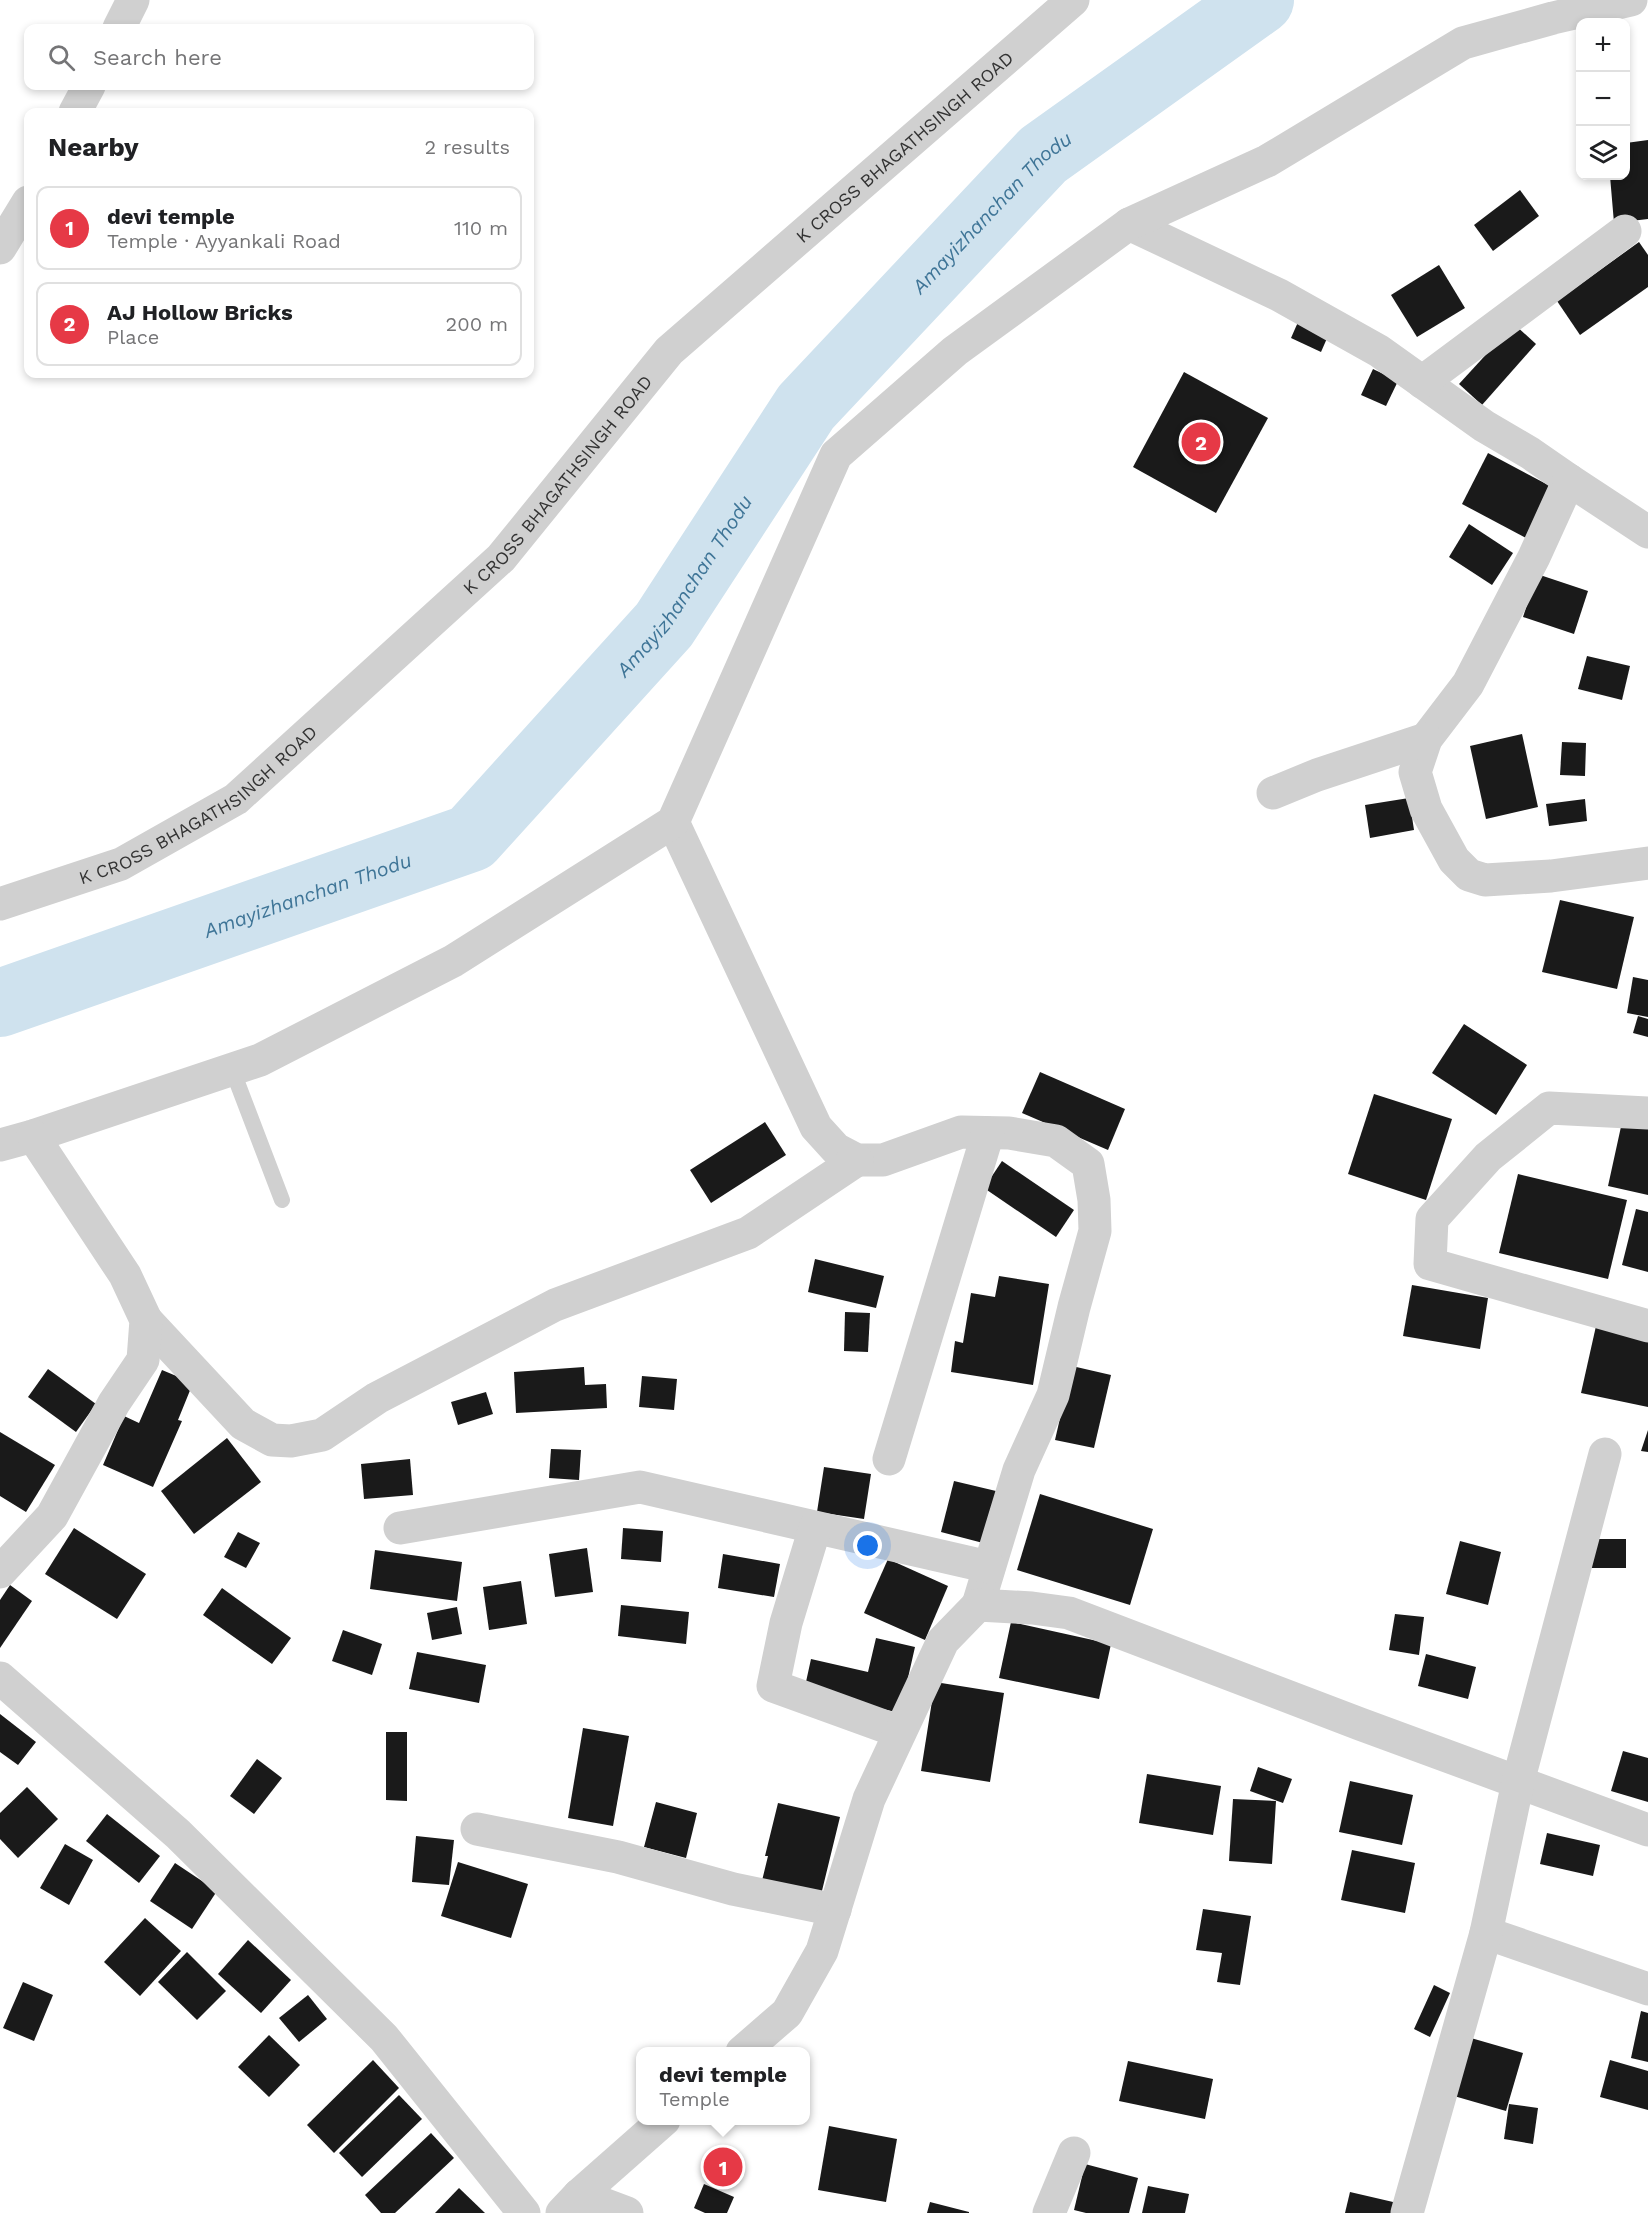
<!DOCTYPE html>
<meta charset="utf-8">
<style>
:root{--surface:#fff;--page:#f6f6f6;--text:#202124;--muted:#757577;--line:#e0e0e0;--accent:#e63946}
body{margin:0;font-family:"Work Sans",sans-serif;background:var(--page);color:var(--text)}
.controls{position:absolute;right:18px;top:18px;display:grid;overflow:hidden;border-radius:12px;box-shadow:0 3px 9px #0003}
.controls button{width:54px;height:54px;display:grid;place-items:center;padding:0;border:0;border-bottom:2px solid var(--line);background:var(--surface);color:var(--text);font:30px sans-serif}
.you{position:absolute;left:868px;top:1546px;width:21px;height:21px;margin:-15px;border:4px solid #fff;border-radius:50%;background:#1a73e8;box-shadow:0 0 0 9px #1a73e833}
.badge{display:grid;place-items:center;width:39px;height:39px;border-radius:50%;background:var(--accent);color:#fff;font-size:20px;font-weight:700}
.pin{position:absolute;translate:-50% -50%;border:3px solid #fff;box-shadow:0 2px 6px #0006}
.popup{position:absolute;left:636px;top:2047px;width:174px;height:78px;box-sizing:border-box;display:grid;place-content:center;border-radius:12px;background:var(--surface);filter:drop-shadow(0 2px 4px #0005);font-size:20px;white-space:nowrap;color:var(--muted)}
.popup b{font-size:22px;color:var(--text)}
.popup::after{content:'';position:absolute;left:50%;top:100%;margin-left:-12px;border:12px solid transparent;border-top-color:var(--surface)}
.list{margin:0;padding:0;list-style:none}
h2{display:flex;justify-content:space-between;align-items:center;height:78px;margin:0;padding:0 24px;font-size:26px}
h2 small{font-size:20px;font-weight:400;color:var(--muted)}
.list li{display:grid;grid-template-columns:39px 1fr auto;gap:18px;align-items:center;box-sizing:border-box;height:84px;margin:0 12px 12px;padding:0 12px;border:2px solid var(--line);border-radius:12px}
.list b{display:block;font-size:22px;white-space:nowrap}
.list p{margin:0;font-size:20px;white-space:nowrap;color:var(--muted)}
.list em{font-size:20px;font-style:normal;color:var(--muted)}
.icon{flex:none;width:33px;height:33px;fill:none;stroke:currentColor;stroke-width:2;stroke-linecap:round;stroke-linejoin:round}
.map{position:relative;flex:none;width:1648px;height:2213px;overflow:hidden}
.search{position:absolute;background:var(--surface);box-shadow:0 3px 9px #0003;left:24px;top:24px;width:510px;height:66px;display:flex;align-items:center;gap:15px;box-sizing:border-box;padding:0 21px;border-radius:12px;color:var(--muted);font-size:22px}
.panel{position:absolute;background:var(--surface);box-shadow:0 3px 9px #0003;left:24px;top:108px;width:510px;height:270px;border-radius:12px}
.map>svg:first-child{display:block}
.lines{fill:none;stroke-linecap:round;stroke-linejoin:round}
.river{stroke:#cfe2ee;stroke-width:68}
.building{fill:#1a1a1a}
.lane{stroke:#d0d0d0;stroke-width:16}
.street{stroke:#d0d0d0;stroke-width:33}
.labels{text-anchor:middle;dominant-baseline:central;stroke-width:6;stroke-linejoin:round;paint-order:stroke}
.street-label{font-size:18px;fill:#333;stroke:#fff}
.water-label{font-size:20px;font-style:italic;fill:#3f7597;stroke:#fff}
</style>
<div class="map">
<svg width="1648" height="2213" viewBox="0 0 1648 2213">
<rect width="100%" height="100%" fill="#fff"/>
<g class="lines">
<!-- river -->
<path class="river" id="s1" d="M0 1003 471 838 664 625 806 407 1043 155 1260 0"/>
</g>
<!-- building -->
<g class="building">
<path d="M1648 140V219L1614 223 1610 176H1626V143Z"/>
<path d="M1520 190 1539 216 1493 251 1474 225Z"/>
<path d="M1639 242 1648 255V287L1580 335 1557 301Z"/>
<path d="M1439 265 1465 308 1417 337 1391 295Z"/>
<path d="M1302 313 1332 327 1321 352 1291 338Z"/>
<path d="M1514 324 1536 344 1482 405 1459 384Z"/>
<path d="M1373 369 1398 381 1386 406 1361 395Z"/>
<path d="M1184 372 1268 418 1216 513 1133 467Z"/>
<path d="M1488 453 1552 487 1526 538 1462 504Z"/>
<path d="M1469 524 1513 553 1492 585 1449 557Z"/>
<path d="M1537 574 1588 591 1574 634 1523 617Z"/>
<path d="M1587 656 1630 666 1622 700 1578 689Z"/>
<path d="M1522 734 1538 807 1486 819 1470 746Z"/>
<path d="M1562 742 1586 743 1585 776 1560 775Z"/>
<path d="M1409 798 1414 830 1370 838 1365 805Z"/>
<path d="M1585 799 1587 821 1549 826 1546 804Z"/>
<path d="M1560 900 1634 917 1617 989 1542 972Z"/>
<path d="M1633 977 1648 980V1017L1627 1013Z"/>
<path d="M1638 1016 1648 1019V1037L1633 1033Z"/>
<path d="M1464 1024 1527 1065 1496 1115 1432 1073Z"/>
<path d="M1040 1072 1125 1109 1108 1150 1022 1113Z"/>
<path d="M1374 1094 1452 1119 1426 1200 1348 1174Z"/>
<path d="M765 1122 786 1155 711 1203 690 1170Z"/>
<path d="M1622 1122 1648 1128V1195L1608 1186Z"/>
<path d="M1002 1161 1074 1210 1056 1237 984 1188Z"/>
<path d="M1518 1174 1627 1200 1608 1279 1499 1253Z"/>
<path d="M1636 1209 1648 1212V1272L1622 1265Z"/>
<path d="M815 1259 884 1276 876 1308 808 1292Z"/>
<path d="M999 1276 1049 1284 1033 1385 951 1372 955 1341 963 1343 971 1293 995 1297Z"/>
<path d="M1412 1285 1488 1298 1480 1349 1403 1336Z"/>
<path d="M845 1312 870 1313 868 1352 844 1351Z"/>
<path d="M1596 1326 1648 1337V1407L1581 1393Z"/>
<path d="M1072 1366 1111 1375 1094 1448 1055 1440Z"/>
<path d="M584 1367 585 1385 606 1384 607 1408 516 1413 514 1372Z"/>
<path d="M48 1369 96 1404 76 1432 28 1397Z"/>
<path d="M162 1370 193 1383 178 1420 182 1421 153 1487 103 1465 124 1416 139 1423Z"/>
<path d="M642 1376 677 1379 674 1410 639 1407Z"/>
<path d="M486 1392 493 1414 458 1425 451 1402Z"/>
<path d="M1648 1430V1452L1641 1451Z"/>
<path d="M0 1432 55 1465 26 1512 0 1496Z"/>
<path d="M227 1438 261 1482 194 1534 161 1491Z"/>
<path d="M551 1449 581 1450 579 1480 549 1478Z"/>
<path d="M410 1459 413 1495 364 1499 361 1464Z"/>
<path d="M824 1467 871 1474 864 1519 817 1512Z"/>
<path d="M954 1481 996 1491 983 1543 941 1532Z"/>
<path d="M1040 1494 1153 1529 1130 1605 1017 1570Z"/>
<path d="M74 1528 146 1574 117 1619 45 1574Z"/>
<path d="M623 1528 663 1531 661 1562 621 1559Z"/>
<path d="M238 1532 260 1543 246 1568 224 1557Z"/>
<rect x="1591" y="1539" width="35" height="29"/>
<path d="M1460 1541 1501 1552 1488 1605 1446 1594Z"/>
<path d="M587 1548 593 1592 555 1597 549 1554Z"/>
<path d="M375 1550 462 1562 457 1601 370 1589Z"/>
<path d="M723 1554 780 1564 774 1597 718 1588Z"/>
<path d="M888 1559 948 1586 925 1640 864 1613Z"/>
<path d="M521 1581 527 1624 489 1630 483 1587Z"/>
<path d="M10 1585 32 1601 0 1648V1600Z"/>
<path d="M222 1588 291 1638 272 1664 203 1615Z"/>
<path d="M621 1605 689 1612 686 1644 618 1636Z"/>
<path d="M457 1607 462 1634 432 1640 427 1613Z"/>
<path d="M1395 1614 1424 1617 1419 1655 1389 1650Z"/>
<path d="M1011 1622 1111 1644 1099 1699 999 1678Z"/>
<path d="M343 1630 382 1644 372 1675 332 1661Z"/>
<path d="M876 1638 915 1647 900 1713 804 1691 811 1659 868 1672Z"/>
<path d="M417 1652 486 1665 479 1703 409 1689Z"/>
<path d="M1426 1654 1476 1667 1468 1699 1418 1686Z"/>
<path d="M935 1682 1004 1693 990 1782 921 1771Z"/>
<path d="M0 1714 36 1742 18 1765 0 1752Z"/>
<path d="M583 1728 629 1736 613 1826 568 1818Z"/>
<path d="M386 1732H407V1801L386 1800Z"/>
<path d="M1623 1751 1648 1758V1802L1611 1791Z"/>
<path d="M257 1759 282 1778 254 1814 230 1796Z"/>
<path d="M1258 1767 1292 1779 1283 1803 1250 1791Z"/>
<path d="M1147 1774 1221 1786 1213 1835 1139 1823Z"/>
<path d="M1350 1781 1413 1795 1402 1845 1339 1832Z"/>
<path d="M27 1787 58 1819 18 1858 0 1839V1813Z"/>
<path d="M1233 1799 1276 1801 1272 1864 1229 1861Z"/>
<path d="M656 1802 697 1813 686 1858 644 1847Z"/>
<path d="M778 1803 840 1817 819 1903 760 1889 768 1856H765Z"/>
<path d="M107 1814 160 1856 139 1883 86 1841Z"/>
<path d="M1547 1833 1600 1845 1593 1876 1540 1864Z"/>
<path d="M416 1836 454 1840 449 1885 412 1882Z"/>
<path d="M65 1844 93 1860 69 1905 40 1888Z"/>
<path d="M1352 1850 1415 1863 1405 1913 1341 1900Z"/>
<path d="M458 1862 528 1884 511 1938 441 1916Z"/>
<path d="M175 1863 217 1891 192 1929 150 1901Z"/>
<path d="M1203 1909 1251 1916 1240 1985 1217 1982 1222 1953 1196 1950Z"/>
<path d="M145 1918 181 1951 140 1996 104 1962Z"/>
<path d="M248 1940 291 1980 261 2013 218 1974Z"/>
<path d="M187 1952 226 1991 197 2020 158 1982Z"/>
<path d="M23 1982 53 1995 34 2041 3 2028Z"/>
<path d="M1434 1985 1450 1993 1430 2037 1414 2029Z"/>
<path d="M308 1995 327 2019 299 2042 279 2018Z"/>
<path d="M1641 2011 1648 2013V2062L1631 2058Z"/>
<path d="M269 2035 300 2065 269 2097 238 2067Z"/>
<path d="M1464 2036 1523 2053 1506 2111 1447 2094Z"/>
<path d="M373 2060 399 2088 334 2153 307 2125Z"/>
<path d="M1610 2060 1648 2071V2110L1600 2097Z"/>
<path d="M1128 2061 1213 2079 1205 2119 1119 2101Z"/>
<path d="M399 2095 422 2119 362 2177 339 2153Z"/>
<path d="M1509 2104 1538 2108 1533 2144 1504 2139Z"/>
<path d="M829 2126 897 2139 886 2202 818 2190Z"/>
<path d="M431 2133 454 2158 395 2213H381L365 2195Z"/>
<path d="M1085 2164 1138 2178 1129 2213H1086L1074 2210Z"/>
<path d="M704 2184 734 2197 727 2213H705L694 2208Z"/>
<path d="M1148 2186 1189 2194 1185 2213H1142Z"/>
<path d="M459 2188 485 2213H435Z"/>
<path d="M1350 2192 1406 2205 1404 2213H1345Z"/>
<path d="M930 2202 969 2212V2213H927Z"/>
</g>
<g class="lines">
<!-- lane -->
<path class="lane" d="M232 1069 282 1200"/>
<!-- street -->
<g class="street">
<path d="M119 28 133 0"/>
<path d="M75 112 89 86"/>
<path d="M1129 224 1279 295 1379 351 1484 426 1530 453 1569 480 1534 557 1468 684 1426 739 1415 772 1426 809 1454 860 1469 875 1485 880 1551 876 1648 863"/>
<path d="M0 248 28 202"/>
<path d="M1422 382 1625 231"/>
<path d="M1569 480 1648 532"/>
<path d="M1273 793 1317 775 1426 739"/>
<path d="M673 822 816 1127 836 1149 857 1160H883L961 1132 1009 1133 1056 1141 1088 1164 1094 1200 1095 1231 1074 1307 1053 1395 1019 1470 978 1605"/>
<path id="s2" d="M0 904 121 864 236 799 501 558 669 351 1073 0"/>
<path d="M1648 1113 1549 1108 1488 1157 1432 1219 1430 1264 1648 1326"/>
<path d="M0 1145 33 1136 260 1060 453 961 673 822 836 455 955 351 1129 224 1267 161 1463 43 1553 18 1631 0"/>
<path d="M146 1320 243 1424 272 1440 291 1441 322 1435 377 1398 555 1305 748 1233 857 1160"/>
<path d="M889 1459 988 1133"/>
<path d="M400 1528 640 1487 989 1567"/>
<path d="M815 1528 786 1623 773 1686 900 1732"/>
<path d="M0 1572 52 1516 114 1403 143 1360 146 1320 125 1275 33 1136"/>
<path d="M0 1678 178 1834 384 2038 524 2213"/>
<path d="M477 1829 618 1857 733 1889 835 1910"/>
<path d="M1486 1933 1648 1989"/>
<path d="M742 2052 787 2013 822 1951 869 1799 943 1641 978 1605 1032 1608 1069 1613 1360 1724 1648 1830"/>
<path d="M579 2195 627 2213"/>
<path d="M562 2213 579 2195 664 2120"/>
<path d="M1049 2213 1074 2153"/>
<path d="M1407 2213 1486 1933 1518 1782 1605 1454"/>
</g>
</g>
<g class="labels">
<!-- street labels -->
<g class="street-label">
<text stroke="none"><textPath href="#s2" startOffset="1196">K CROSS BHAGATHSINGH ROAD</textPath></text>
<text stroke="none"><textPath href="#s2" startOffset="710">K CROSS BHAGATHSINGH ROAD</textPath></text>
<text stroke="none"><textPath href="#s2" startOffset="224">K CROSS BHAGATHSINGH ROAD</textPath></text>
</g>
<!-- water labels -->
<g class="water-label">
<text stroke="none"><textPath href="#s1" startOffset="1316">Amayizhanchan Thodu</textPath></text>
<text stroke="none"><textPath href="#s1" startOffset="830">Amayizhanchan Thodu</textPath></text>
<text stroke="none"><textPath href="#s1" startOffset="326">Amayizhanchan Thodu</textPath></text>
</g>
</g>
</svg>
<div class="controls">
<button>+</button>
<button>−</button>
<button><svg class="icon" aria-label="layers" viewBox="0 0 24 24"><path d="M12 4l9 5-9 5-9-5zM3 14l9 5 9-5"/></svg></button>
</div>
<div class="you"></div>
<div class="pin badge" style="left:723px;top:2167px">1</div>
<div class="popup"><b>devi temple</b>Temple</div>
<div class="pin badge" style="left:1201px;top:442px">2</div>
<div class="search"><svg class="icon" aria-label="search" viewBox="0 0 24 24"><circle cx="10" cy="10" r="6"/><path d="M15 15l6 6"/></svg>Search here</div>
<section class="panel">
<h2>Nearby<small>2 results</small></h2>
<ul class="list">
<li><span class="badge">1</span><div><b>devi temple</b><p>Temple · Ayyankali Road</p></div><em>110 m</em></li>
<li><span class="badge">2</span><div><b>AJ Hollow Bricks</b><p>Place</p></div><em>200 m</em></li>
</ul>
</section>
</div>
